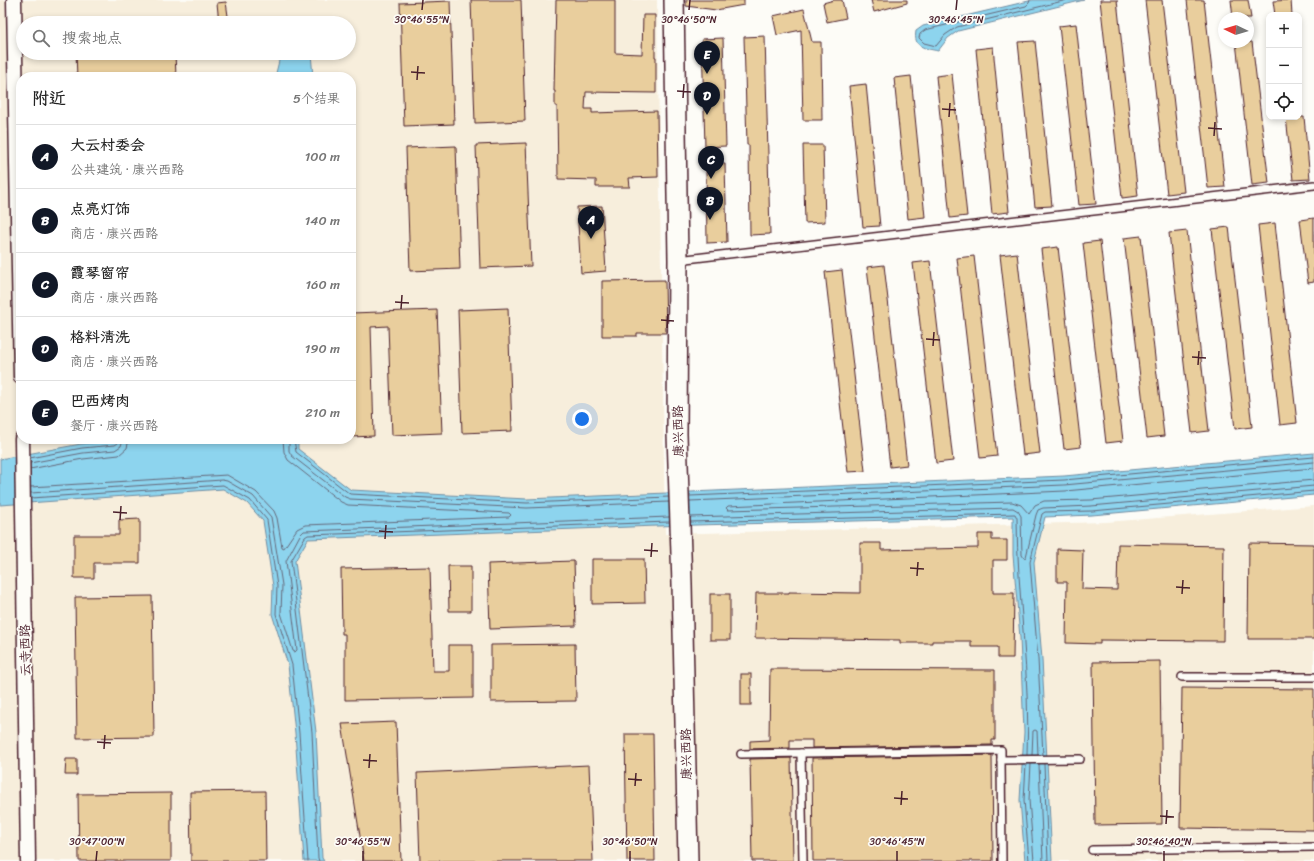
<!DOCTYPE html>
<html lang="zh">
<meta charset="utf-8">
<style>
:root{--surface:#fff;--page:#f2f2f2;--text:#222;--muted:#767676;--line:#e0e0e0;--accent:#111827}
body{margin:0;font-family:Sriracha,"LXGW WenKai TC",sans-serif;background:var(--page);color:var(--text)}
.controls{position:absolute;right:12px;top:12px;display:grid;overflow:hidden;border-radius:8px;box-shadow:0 2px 6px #0003}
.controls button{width:36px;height:36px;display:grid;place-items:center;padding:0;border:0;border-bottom:1px solid var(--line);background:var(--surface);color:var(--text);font:20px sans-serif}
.compass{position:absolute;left:1218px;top:12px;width:36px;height:36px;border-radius:50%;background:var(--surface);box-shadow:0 2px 6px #0003;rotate:274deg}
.you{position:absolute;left:582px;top:419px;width:14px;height:14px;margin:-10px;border:3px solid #fff;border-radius:50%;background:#1a73e8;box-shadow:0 0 0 6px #1a73e833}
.badge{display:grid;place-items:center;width:26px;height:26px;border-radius:50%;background:var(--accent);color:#fff;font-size:13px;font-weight:700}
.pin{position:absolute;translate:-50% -33px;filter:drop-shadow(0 1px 2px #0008)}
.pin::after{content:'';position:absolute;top:21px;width:14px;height:12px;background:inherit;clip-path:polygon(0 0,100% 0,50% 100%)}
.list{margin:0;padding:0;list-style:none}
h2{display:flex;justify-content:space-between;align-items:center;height:52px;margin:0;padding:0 16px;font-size:17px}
h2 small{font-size:13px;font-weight:400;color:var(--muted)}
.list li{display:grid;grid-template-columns:26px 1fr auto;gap:12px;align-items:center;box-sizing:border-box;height:64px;padding:0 16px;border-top:1px solid var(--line)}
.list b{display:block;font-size:15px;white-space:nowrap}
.list p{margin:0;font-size:13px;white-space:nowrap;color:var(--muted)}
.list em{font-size:13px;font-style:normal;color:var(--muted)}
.icon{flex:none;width:22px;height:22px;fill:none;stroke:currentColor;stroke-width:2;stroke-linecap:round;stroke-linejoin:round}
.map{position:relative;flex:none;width:1314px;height:861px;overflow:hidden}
.search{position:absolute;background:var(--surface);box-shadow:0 2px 6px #0003;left:16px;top:16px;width:340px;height:44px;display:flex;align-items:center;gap:10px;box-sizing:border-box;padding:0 14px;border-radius:22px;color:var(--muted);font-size:15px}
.panel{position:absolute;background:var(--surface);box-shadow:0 2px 6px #0003;left:16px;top:72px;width:340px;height:372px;border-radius:16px}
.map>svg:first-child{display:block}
.built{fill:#f7eedc;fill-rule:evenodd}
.water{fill:#8dd4ee;stroke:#728ca0}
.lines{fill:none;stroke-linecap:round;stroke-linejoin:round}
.shore{stroke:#656779;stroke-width:1}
.building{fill:#e9ce9d;stroke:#4a1f2b}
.lane-casing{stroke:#4a1f2b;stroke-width:10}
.street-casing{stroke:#4a1f2b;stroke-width:17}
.secondary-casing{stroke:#4a1f2b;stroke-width:22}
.lane{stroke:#fdfcf7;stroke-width:7}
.street{stroke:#fdfcf7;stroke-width:14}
.secondary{stroke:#fdfcf7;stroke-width:19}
.ticks{fill:none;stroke:#4a1f2b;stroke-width:1.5}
.labels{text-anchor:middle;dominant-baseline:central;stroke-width:3.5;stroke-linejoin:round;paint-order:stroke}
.street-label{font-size:13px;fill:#4a1f2b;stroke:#fdfcf7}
.ticks-label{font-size:10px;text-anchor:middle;fill:#4a1f2b;stroke:#fdfcf7;stroke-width:3.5;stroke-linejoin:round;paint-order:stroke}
</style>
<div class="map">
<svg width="1314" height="861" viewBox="0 0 1314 861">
<rect width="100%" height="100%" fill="#fdfcf7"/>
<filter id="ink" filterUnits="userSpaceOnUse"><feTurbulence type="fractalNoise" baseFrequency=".025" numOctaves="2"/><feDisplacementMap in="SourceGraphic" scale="8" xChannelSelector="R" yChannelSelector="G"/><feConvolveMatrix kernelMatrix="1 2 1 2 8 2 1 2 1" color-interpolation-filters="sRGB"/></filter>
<g filter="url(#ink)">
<!-- built -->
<path class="built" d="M0 0H657L665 534 1106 522 1314 506V861H0ZM23 23H349V53H23ZM21 77H351V439H21Z"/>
<!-- water -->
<g class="water">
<path d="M1033 0H1084L958 31 948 38 938 51C925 48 913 48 916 31L923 26Z"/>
<path d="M281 53H311L313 77H275Z"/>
<path d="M135 439H298V449L351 490 527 499 1064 476 1314 453V495L1092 515 1045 517 1034 562 1042 659 1052 861H1025L1020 800 1024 732 1020 638 1013 555V517L657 526 308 539 295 561 316 732 322 858 324 861H304L295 733 288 665 272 614 273 586 263 521 247 503 223 489 0 505V459L81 444Z"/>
</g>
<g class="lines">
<!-- shore -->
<g class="shore">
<path d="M1030 0 1029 3 1026 6 925 30 920 34 919 38 924 43 936 46 945 35 957 27 1067 0"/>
<path d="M289 439V451L292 456 345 497 350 499 527 508 669 502"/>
<path d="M294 439 296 452 350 494 527 503 669 497"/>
<path d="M30 458 82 448 115 445 118 443V439"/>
<path d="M30 463 83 453 115 450 121 446 123 439"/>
<path d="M1314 468 1065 491 728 506 726 508 728 510 1012 502 1021 505 1029 514 1035 505 1044 501 1091 500 1314 480"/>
<path d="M30 469 83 459 119 455 127 448 129 439"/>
<path d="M31 487 227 475 256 492 274 511 277 518 282 547 284 548 297 529 305 525 509 517 511 515 509 513 348 505 341 502 288 460 284 452 283 439"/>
<path d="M31 493 222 480 227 481 253 496 271 517 282 585 281 613 293 651 295 652 297 650 286 561 300 535 304 531 669 517"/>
<path d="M690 496 1064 480 1314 457"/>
<path d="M31 498 223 485 250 500 267 520 277 586 276 614 292 665 299 733 308 861"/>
<path d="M690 501 1064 485 1314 462"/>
<path d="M690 517 1013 508 1018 511 1021 516 1022 555 1024 558 1026 557 1036 515 1038 510 1043 508 1091 506 1314 486"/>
<path d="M690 522 1015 514 1017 518C1017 597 1031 676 1027 755"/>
<path d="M1032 755 1033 731 1035 730 1037 731 1038 755"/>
<path d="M1043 755 1038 659 1030 562 1042 514 1045 512 1092 511 1314 491"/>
<path d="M1026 764 1024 800 1029 861"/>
<path d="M1031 764 1029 800 1034 861"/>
<path d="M1039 764 1043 861"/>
<path d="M1044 764 1048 861"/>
<path d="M319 861 318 858 312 732 291 561 305 537 308 535 669 522"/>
</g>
</g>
<!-- building -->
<g class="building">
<path d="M471 0H521L525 121 475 123Z"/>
<path d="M556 0H615V53L642 54 643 15H655V57H656V93L586 92 585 109H592V113L657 111 658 177 629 178 630 187H596V180L558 179 557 106H555V91H554Z"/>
<path d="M686 0H744V5L716 10 686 6Z"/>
<path d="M834 0H842L846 18 827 22 823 3Z"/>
<path d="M871 0H907V3L874 12Z"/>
<path d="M1100 0H1117L1138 196 1122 198Z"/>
<path d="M1145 0H1162L1184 192 1167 194Z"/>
<path d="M1187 0H1204L1225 187 1208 188Z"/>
<path d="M1231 0H1248L1251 18H1233Z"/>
<path d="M1291 0 1292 15H1275L1273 1Z"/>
<path d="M450 1 454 124 404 126 400 3Z"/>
<path d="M226 2 229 23H219L217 3Z"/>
<path d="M804 9 812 42H821L822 120H803L801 30 777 35 773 16Z"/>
<path d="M1076 24 1096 204 1079 205 1059 26Z"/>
<path d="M765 36 770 234 750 235 749 145H747L744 37Z"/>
<path d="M723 38 726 146 705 147 702 39Z"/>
<path d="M1035 41 1052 206 1035 207 1018 42Z"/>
<path d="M1236 42H1252L1269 183 1252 185Z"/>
<path d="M993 47 1009 212 992 214 976 49Z"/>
<path d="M76 53H175L176 77H77Z"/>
<path d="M952 74 967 216 950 218 936 76Z"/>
<path d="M911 76 925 217 908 219 894 78Z"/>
<path d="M866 84 880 226 863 227 849 86Z"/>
<path d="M1286 117H1304L1310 179 1293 180Z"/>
<path d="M526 143 531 266 480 268 476 145Z"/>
<path d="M803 145H823L825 222 805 223Z"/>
<path d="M456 146 460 269 410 271 406 148Z"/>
<path d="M725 164 727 242 707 243 706 165Z"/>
<path d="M602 206 606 271 581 273 577 207Z"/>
<path d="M1314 218V282L1308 283 1300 220Z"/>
<path d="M1275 223 1297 423 1280 425 1258 225Z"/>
<path d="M1229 227 1252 427 1235 429 1212 229Z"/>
<path d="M1187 231 1209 431 1192 433 1169 233Z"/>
<path d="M1141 236 1164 436 1147 438 1124 238Z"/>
<path d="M1100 241 1123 441 1106 443 1083 243Z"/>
<path d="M1058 247 1081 447 1064 449 1041 249Z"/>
<path d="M1017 253 1040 453 1023 455 1000 255Z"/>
<path d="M974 256 997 456 980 458 957 258Z"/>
<path d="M930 261 953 461 936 463 913 263Z"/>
<path d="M884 265 907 465 890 467 867 267Z"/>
<path d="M842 270 865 471 848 472 825 272Z"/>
<path d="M665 280 666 333H637V336H602V281Z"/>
<path d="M508 308 512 431 462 433 458 310Z"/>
<path d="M437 310 442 433 392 435 388 326 371 327 374 436 351 437V313Z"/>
<path d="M140 519V563H94V578H74V535H119V520Z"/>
<path d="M978 534H992V540H1007V560H993V593H1014L1013 658H998V647H971V641H932V643H900V640L755 638 756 593H789V592L860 593V543H881V550L978 548Z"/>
<path d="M1249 543 1314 544V639H1248Z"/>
<path d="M1118 544 1224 546 1223 641 1100 640V644L1066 643 1067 582H1057V549L1083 550 1082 589 1117 590Z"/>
<path d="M592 559H644L645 603 592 604Z"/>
<path d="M574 561 576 626 490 629 488 564Z"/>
<path d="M448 566H471V611H449Z"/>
<path d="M430 567 433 671H449V645H473V698L345 700V634H342L341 569Z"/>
<rect x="710" y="594" width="20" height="46"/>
<path d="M152 596 154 737 77 738 75 597Z"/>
<path d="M575 644 576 701 491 702V645Z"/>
<path d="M1160 661 1162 824 1095 825 1093 662Z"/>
<path d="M770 669 995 670V740H992V745L812 748V740H790V748L750 749V741L769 740Z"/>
<rect x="741" y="674" width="10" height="31"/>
<path d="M1182 688 1314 689V830L1180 828Z"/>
<path d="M396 722 401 861H364L342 724Z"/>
<path d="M625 734H653L655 861H627Z"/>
<path d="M992 755 993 861H813L812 758Z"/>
<path d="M791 758 793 861H752L750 759Z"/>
<path d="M66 759H77V775H65Z"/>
<path d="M589 765 593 861H420L417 773Z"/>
<path d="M265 791 266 861H191L190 792Z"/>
<path d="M171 793V861H79L78 794Z"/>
</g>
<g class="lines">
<defs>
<g id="lane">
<path d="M678 260 1314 185"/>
<path d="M1182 677H1314"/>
<path d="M801 753 803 861"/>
<path d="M741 754 1001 750V760"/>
<path d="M1092 850 1314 847"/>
<path d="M1002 861 1001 760 1080 759"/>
</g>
<g id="street">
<path d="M14 0 21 377"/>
<path d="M22 439 28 861"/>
</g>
<path id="secondary" d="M674 0 678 260 677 434 682 584 688 861"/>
</defs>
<!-- lane casing -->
<use href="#lane" class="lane-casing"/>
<!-- street casing -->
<use href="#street" class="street-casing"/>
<!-- secondary casing -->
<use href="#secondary" class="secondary-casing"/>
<!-- lane -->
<use href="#lane" class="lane"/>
<!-- street -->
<use href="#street" class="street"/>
<!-- secondary -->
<use href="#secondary" class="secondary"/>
</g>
</g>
<!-- ticks -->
<path class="ticks" d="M422 10 423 0M689 10 690 0M956 10 957 0M411 72 425 73M417 80 418 66M677 91 691 92M683 98 684 84M942 109 956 110M949 117 950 103M1208 128 1222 129M1214 136 1215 122M395 302 409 303M401 309 402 295M661 320 674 321M667 328 668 314M926 339 940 340M933 346 934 332M1192 357 1206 358M1198 365 1199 351M113 512 127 513M120 520 121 506M379 531 393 532M385 539 386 525M644 550 658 551M651 557 652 543M910 568 924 569M917 576 918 562M1176 587 1190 588M1182 594 1183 580M97 742 111 743M104 749 105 735M363 760 377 761M369 768 370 754M628 779 642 780M635 786 636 773M894 798 908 799M901 805 902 791M1160 816 1174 817M1166 824 1167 810M96 861 97 851M363 861V851M630 861V851M897 861V851M1164 861V851"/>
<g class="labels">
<!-- street labels -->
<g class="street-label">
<text transform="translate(678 431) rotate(-91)">康兴西路</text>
<text transform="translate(25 650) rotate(-91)">云寺西路</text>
<text transform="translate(686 754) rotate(-91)">康兴西路</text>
</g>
</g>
<g class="ticks-label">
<text x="422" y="23">30°46'55"N</text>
<text x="689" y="23">30°46'50"N</text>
<text x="956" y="23">30°46'45"N</text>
<text x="97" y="845">30°47'00"N</text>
<text x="363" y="845">30°46'55"N</text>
<text x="630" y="845">30°46'50"N</text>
<text x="897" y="845">30°46'45"N</text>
<text x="1164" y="845">30°46'40"N</text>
</g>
</svg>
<div class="controls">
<button>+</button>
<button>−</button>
<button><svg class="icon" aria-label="locate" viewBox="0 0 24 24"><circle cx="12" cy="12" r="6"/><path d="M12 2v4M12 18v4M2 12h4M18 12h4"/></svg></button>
</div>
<svg class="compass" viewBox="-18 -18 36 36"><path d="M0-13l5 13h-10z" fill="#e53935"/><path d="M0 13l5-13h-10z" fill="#767676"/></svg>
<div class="you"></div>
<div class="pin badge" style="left:591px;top:239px">A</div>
<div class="pin badge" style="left:710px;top:220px">B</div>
<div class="pin badge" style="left:711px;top:179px">C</div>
<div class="pin badge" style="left:707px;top:115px">D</div>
<div class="pin badge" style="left:707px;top:74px">E</div>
<div class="search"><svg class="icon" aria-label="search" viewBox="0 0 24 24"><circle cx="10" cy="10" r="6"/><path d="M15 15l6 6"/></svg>搜索地点</div>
<section class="panel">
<h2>附近<small>5个结果</small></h2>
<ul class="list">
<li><span class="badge">A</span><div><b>大云村委会</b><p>公共建筑 · 康兴西路</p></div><em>100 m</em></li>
<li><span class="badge">B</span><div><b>点亮灯饰</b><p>商店 · 康兴西路</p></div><em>140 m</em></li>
<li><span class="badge">C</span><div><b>霞琴窗帘</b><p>商店 · 康兴西路</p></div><em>160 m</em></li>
<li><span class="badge">D</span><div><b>格料清洗</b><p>商店 · 康兴西路</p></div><em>190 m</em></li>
<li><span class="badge">E</span><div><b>巴西烤肉</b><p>餐厅 · 康兴西路</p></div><em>210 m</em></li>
</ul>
</section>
</div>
